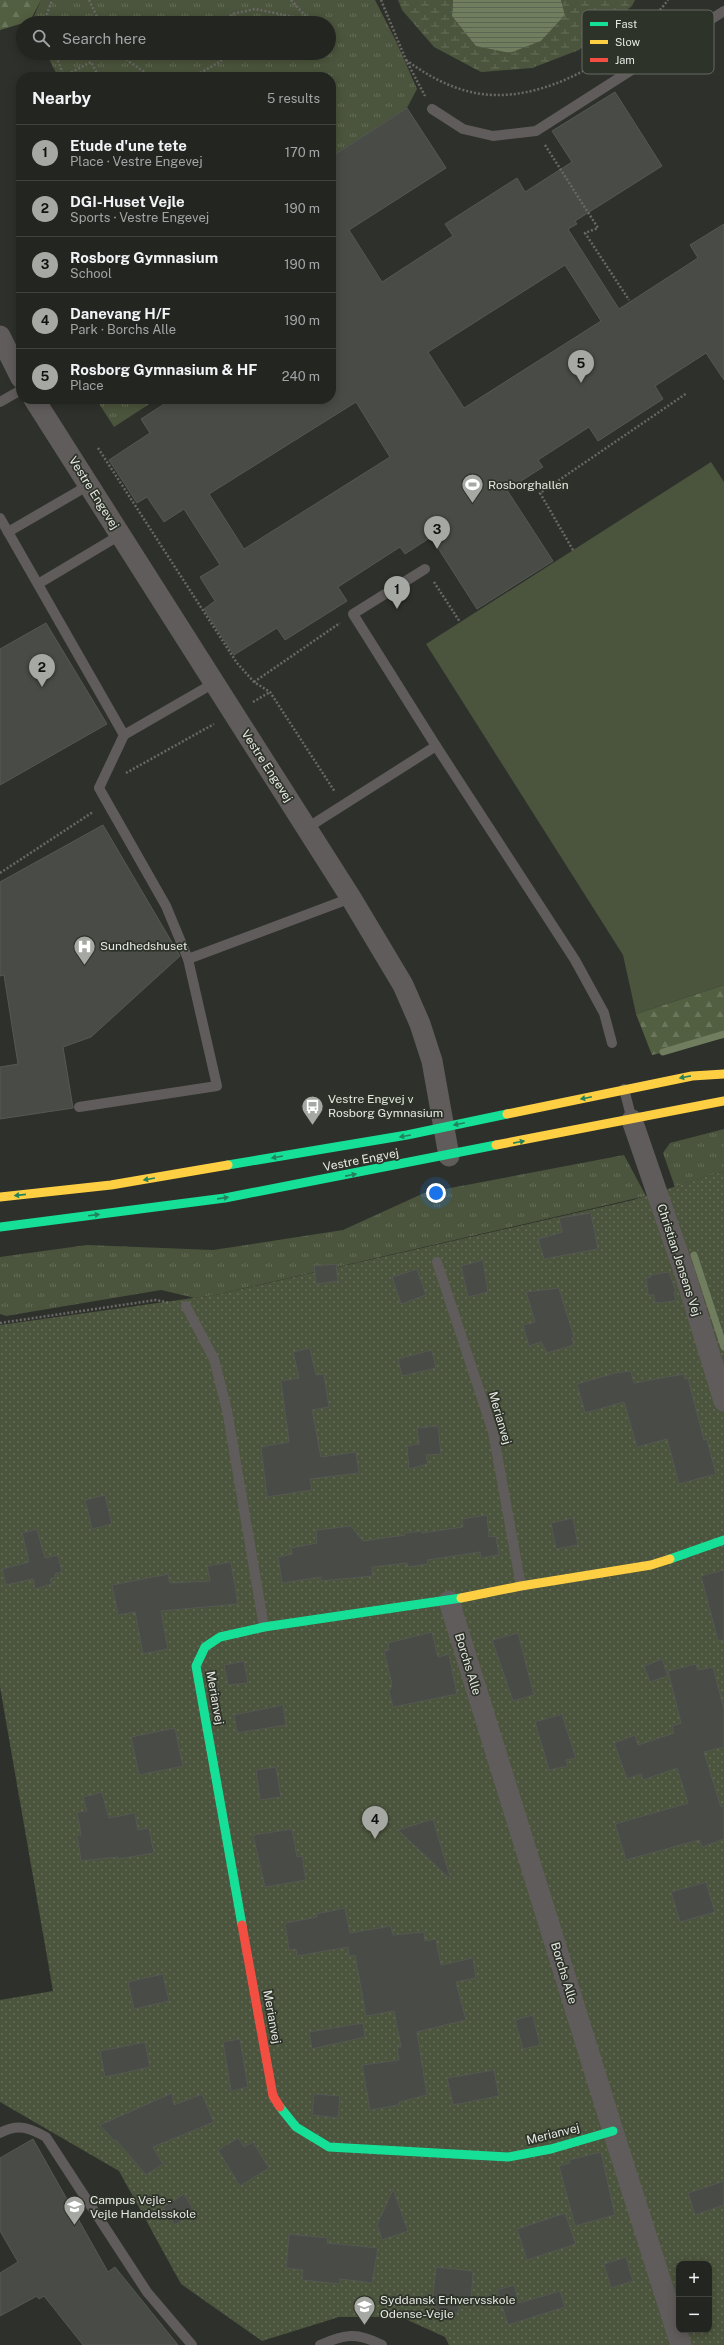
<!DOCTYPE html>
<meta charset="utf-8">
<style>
:root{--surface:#222520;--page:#2a2d29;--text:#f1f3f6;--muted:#a2a5a5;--line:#3f423e;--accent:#a6a9a3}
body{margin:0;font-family:"Public Sans",sans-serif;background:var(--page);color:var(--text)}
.controls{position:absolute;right:12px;bottom:12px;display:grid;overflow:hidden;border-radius:8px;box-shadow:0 2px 10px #0003}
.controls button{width:36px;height:36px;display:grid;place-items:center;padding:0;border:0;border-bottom:1px solid var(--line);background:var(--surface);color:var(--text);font:20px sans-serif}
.you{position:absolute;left:436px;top:1193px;width:14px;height:14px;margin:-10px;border:3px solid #fff;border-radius:50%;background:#1a73e8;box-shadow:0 0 0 6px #1a73e833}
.badge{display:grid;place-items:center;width:26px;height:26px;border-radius:50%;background:var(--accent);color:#111;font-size:13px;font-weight:700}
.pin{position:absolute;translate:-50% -33px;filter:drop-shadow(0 1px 2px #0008)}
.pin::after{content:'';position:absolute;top:21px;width:14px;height:12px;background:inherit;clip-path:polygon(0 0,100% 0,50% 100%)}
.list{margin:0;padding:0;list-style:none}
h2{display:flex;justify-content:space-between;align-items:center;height:52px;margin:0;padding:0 16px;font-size:17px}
h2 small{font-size:13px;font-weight:400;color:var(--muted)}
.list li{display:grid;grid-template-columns:26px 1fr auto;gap:12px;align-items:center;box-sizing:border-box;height:56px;padding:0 16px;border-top:1px solid var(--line)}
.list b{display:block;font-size:15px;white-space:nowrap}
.list p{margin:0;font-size:13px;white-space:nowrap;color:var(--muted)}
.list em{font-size:13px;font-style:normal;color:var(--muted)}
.icon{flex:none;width:22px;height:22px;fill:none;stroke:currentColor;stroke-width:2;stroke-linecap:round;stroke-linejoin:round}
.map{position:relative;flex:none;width:724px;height:2345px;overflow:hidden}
.search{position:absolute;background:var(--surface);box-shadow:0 2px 10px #0003;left:16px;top:16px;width:320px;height:44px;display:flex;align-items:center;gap:10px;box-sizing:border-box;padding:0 14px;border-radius:22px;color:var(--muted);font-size:15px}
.panel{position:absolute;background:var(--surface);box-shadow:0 2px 10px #0003;left:16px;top:72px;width:320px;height:332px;border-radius:16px}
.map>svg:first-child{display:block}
.grass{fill:url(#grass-tufts)}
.forest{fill:url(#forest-firs)}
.wetland{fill:url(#wetland-marsh)}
.park{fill:#4b543c}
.garden{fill:url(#garden-dots);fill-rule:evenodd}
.water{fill:url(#water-rules)}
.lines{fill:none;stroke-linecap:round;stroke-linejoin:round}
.stream{stroke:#707d5e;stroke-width:7}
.building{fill:#484b46;stroke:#565853;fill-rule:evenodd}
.path{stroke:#6a6866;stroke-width:2.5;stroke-dasharray:2 2;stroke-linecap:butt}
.lane{stroke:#615c5c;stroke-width:10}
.street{stroke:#615c5c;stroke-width:21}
.fast{stroke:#16e098;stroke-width:9}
.slow{stroke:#ffcf43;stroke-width:9}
.jam{stroke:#f24e42;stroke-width:9}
.oneway{fill:#23815b}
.labels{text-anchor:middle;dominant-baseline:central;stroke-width:3.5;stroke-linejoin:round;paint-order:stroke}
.poi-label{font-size:12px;fill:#e6e9e3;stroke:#2e3329;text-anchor:start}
.street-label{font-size:12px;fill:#e6e9e3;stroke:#2e3329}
.key{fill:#2e3329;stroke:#656a61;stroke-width:1}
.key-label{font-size:11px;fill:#e6e9e3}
</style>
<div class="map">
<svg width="724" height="2345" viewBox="0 0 724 2345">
<defs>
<pattern id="grass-tufts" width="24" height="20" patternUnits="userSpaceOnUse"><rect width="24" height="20" fill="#4b543c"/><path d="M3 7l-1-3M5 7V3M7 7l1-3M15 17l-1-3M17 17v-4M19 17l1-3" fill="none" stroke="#656d58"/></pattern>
<pattern id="forest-firs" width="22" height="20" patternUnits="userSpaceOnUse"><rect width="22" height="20" fill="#535f41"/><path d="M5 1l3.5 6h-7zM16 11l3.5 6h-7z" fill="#6c765c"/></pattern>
<pattern id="wetland-marsh" width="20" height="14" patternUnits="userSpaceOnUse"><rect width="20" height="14" fill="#4b543c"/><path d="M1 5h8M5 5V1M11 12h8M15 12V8" fill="none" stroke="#656d58"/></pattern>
<pattern id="garden-dots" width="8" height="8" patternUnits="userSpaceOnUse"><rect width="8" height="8" fill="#4b543c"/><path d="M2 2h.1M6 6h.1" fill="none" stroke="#656d58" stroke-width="1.8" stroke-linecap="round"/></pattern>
<pattern id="water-rules" width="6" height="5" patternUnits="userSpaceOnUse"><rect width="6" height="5" fill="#707d5e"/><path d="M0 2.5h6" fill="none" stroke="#5d6452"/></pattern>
</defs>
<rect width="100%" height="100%" fill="#2e312b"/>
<!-- grass -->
<g class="grass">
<path d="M41 0H375L396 41 417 89 407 108 331 157V77H58L46 53H329V23H31Z"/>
<path d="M96 399H157L114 427Z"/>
<path d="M724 1129V1171L675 1187 663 1153 670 1143Z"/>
<path d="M624 1155 646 1196 215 1295 195 1298 161 1290 6 1316 0 1314V1257L87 1245 213 1250 343 1230 424 1193Z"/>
</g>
<!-- forest -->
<g class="forest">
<path d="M0 0H41L30 21 0 30Z"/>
<path d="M724 985V1038L652 1055 636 1014Z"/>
</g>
<!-- wetland -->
<path class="wetland" d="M398 0H453L452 16 510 53 541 41 565 15 561 0H635L632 6 579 50 532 68 481 72 434 47 402 10Z"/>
<!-- park -->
<path class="park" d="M711 462 724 482V985L636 1014 623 955 426 644Z"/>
<!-- garden -->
<path class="garden" d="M724 1171V2345H449L445 2337 401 2317H339L262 2341 181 2284 119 2171 0 2102V2000L53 1991 0 1687V1325L215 1295 633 1200ZM679 2264H709V2330H679Z"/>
<!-- water -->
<path class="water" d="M453 0H561L565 15 541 41 510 53 476 46 452 16Z"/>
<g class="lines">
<!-- stream -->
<g class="stream">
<path d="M663 1052 724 1034"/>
<path d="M694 1255 724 1347"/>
</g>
</g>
<!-- building -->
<g class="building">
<path d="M615 92 662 166 575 221 577 224 568 229 619 309 698 258 690 245 724 224V380L706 353 655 386 663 399 598 441 589 427 538 460 543 467 507 490 553 561 477 609 431 537 405 554 400 547 338 587 347 601 285 640 277 628 234 655 204 609 215 601 200 577 220 565 184 509 164 522 147 497 137 503 109 460 150 433 141 419 172 399H331V157L407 108 446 168 349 230 382 282 453 236 445 224 517 178 525 192 572 162 552 131ZM565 265 601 321 464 408 428 352ZM356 402 390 457 244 549 209 494Z"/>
<path d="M46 623 107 724 0 785V649Z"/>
<path d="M103 825 180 956 91 1037 63 1047 73 1108 0 1119V1067L18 1064 4 975 0 976V882Z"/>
<path d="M591 1213 598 1249 544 1259 538 1239 562 1232 559 1218Z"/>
<path d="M483 1260 488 1292 468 1297 461 1266Z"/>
<path d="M336 1264 338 1281 316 1284 314 1266Z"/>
<path d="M417 1269 426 1295 401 1304 392 1277Z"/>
<path d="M669 1272 676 1292H674L676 1301 655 1303 654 1295H648L646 1278 651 1277 650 1275Z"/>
<path d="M559 1288 574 1337 572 1338 574 1345 547 1353 541 1342 529 1346 523 1325 535 1322 526 1292Z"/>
<path d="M310 1348 316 1375 324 1374 329 1407 312 1410 321 1457 356 1452 359 1473 310 1479 312 1490 267 1497 261 1447 289 1442 281 1381 299 1378 293 1352Z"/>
<path d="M432 1350 436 1368 402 1376 398 1359Z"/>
<path d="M631 1371 634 1383 684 1374 685 1379 688 1378 704 1440 707 1439 716 1474 679 1484 667 1439 637 1447 624 1402 585 1413 577 1384 615 1373Z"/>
<path d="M438 1426 441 1454 426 1455 428 1464 409 1469 407 1446 419 1444 417 1428Z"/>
<path d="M105 1495 112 1524 92 1529 85 1500Z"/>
<path d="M487 1515 489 1537 496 1536 499 1555 481 1558 480 1552 427 1560 428 1564 408 1567 407 1563 372 1567 373 1576 321 1581V1577L282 1583 278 1557 292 1554 291 1548 317 1543 316 1530 351 1526 363 1541 405 1535V1533L422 1531V1533L463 1527 462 1519Z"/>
<path d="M573 1518 578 1545 556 1549 551 1523Z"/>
<path d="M37 1529 45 1558 58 1555 62 1572 55 1574 56 1577 50 1579 52 1584 35 1589 33 1579 6 1585 2 1569 29 1562 22 1533Z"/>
<path d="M231 1562 238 1604 161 1611 168 1649 143 1654 135 1612 118 1615 112 1585 168 1574 170 1583 210 1581 207 1566Z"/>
<path d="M724 1570V1640L718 1641 701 1576Z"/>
<path d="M432 1632 438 1657 449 1654 457 1694 393 1707 389 1691 392 1685 384 1651 389 1650 388 1643Z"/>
<path d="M518 1633 534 1695 513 1701 492 1640Z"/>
<path d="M662 1659 668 1676 650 1682 644 1666Z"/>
<path d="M244 1661 248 1683 228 1685 224 1665Z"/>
<path d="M696 1664 698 1670 713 1667 724 1709V1747L704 1752 721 1807 724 1806V1839L702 1847 699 1840 626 1860 615 1824 688 1803 677 1768 643 1780 641 1774 627 1779 614 1743 635 1735 638 1745 674 1733 672 1726 681 1723 668 1671Z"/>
<path d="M283 1705 286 1725 237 1733 234 1715Z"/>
<path d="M562 1714 576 1758 566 1760 568 1766 549 1770 535 1722Z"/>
<path d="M175 1728 183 1766 139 1775 131 1737Z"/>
<path d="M276 1767 281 1797 260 1800 256 1770Z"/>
<path d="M102 1792 109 1818 135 1813 138 1830 149 1828 154 1853 118 1859V1857L81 1861 77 1835H81L77 1812 87 1811 83 1797Z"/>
<path d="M433 1819 451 1880 398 1830Z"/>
<path d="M292 1829 297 1857 302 1856 306 1880 265 1887 253 1835Z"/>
<path d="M706 1882 715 1912 680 1922 671 1892Z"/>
<path d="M345 1908 350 1933 391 1926 393 1935 424 1932 425 1941 436 1939 441 1965 473 1958 476 1978 456 1982 466 2020 417 2032 427 2095 399 2102V2105L370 2110 362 2065 399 2060 397 2047H401L394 2011 366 2016 355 1955 349 1956 348 1947 297 1956 296 1949 289 1950 285 1923 317 1917 316 1914Z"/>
<path d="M163 1974 169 2001 134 2009 128 1982Z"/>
<path d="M533 2015 540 2045 523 2049 515 2020Z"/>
<path d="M363 2023 365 2037 312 2049 309 2032Z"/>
<path d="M240 2039 248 2087 231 2091 223 2042Z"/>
<path d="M145 2042 150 2067 105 2077 100 2051Z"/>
<path d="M494 2070 499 2096 453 2105 447 2078Z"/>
<path d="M172 2093 174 2105 202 2094 214 2122 153 2147 163 2164 146 2175 116 2140 114 2141 100 2125Z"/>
<path d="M314 2094 340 2096 338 2118 312 2115Z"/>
<path d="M238 2138 244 2147 253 2142 269 2168 240 2186 218 2150Z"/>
<path d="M33 2139 108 2272 115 2267 178 2345H83L44 2296 39 2299 37 2296 0 2316V2273L18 2262 0 2231V2158Z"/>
<path d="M601 2152 615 2215 575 2226 559 2166 570 2163 569 2160Z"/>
<path d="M724 2181V2205L695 2215 688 2193Z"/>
<path d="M393 2189 408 2231 382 2240 377 2225Z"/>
<path d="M184 2194 195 2212 175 2225 163 2207Z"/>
<path d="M565 2213 576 2244 527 2260 517 2229Z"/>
<path d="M289 2234 328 2238 327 2243 378 2248 372 2283 340 2279V2284L302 2280 303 2270 286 2268Z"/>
<path d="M626 2257 633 2281 611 2288 604 2264Z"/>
<path d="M436 2267 473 2271 471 2303 460 2301 458 2313 439 2311 432 2305Z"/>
<path d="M514 2285 519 2303 560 2291 565 2307 508 2325 497 2290Z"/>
</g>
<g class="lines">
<!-- path -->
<g class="path">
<path d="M89 0 100 23"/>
<path d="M291 0 312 23"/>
<path d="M381 0 406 60 425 96"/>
<path d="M47 23V14L52 0"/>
<path d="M226 23 232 14 255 9 309 20"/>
<path d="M55 53 64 77"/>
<path d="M121 53 128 61 152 77"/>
<path d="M406 60C425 74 448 87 471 92 541 109 628 53 668 0"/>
<path d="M64 76 91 62 99 77"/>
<path d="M193 77 221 61V53"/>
<path d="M545 145 598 228 585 233 629 300"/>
<path d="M98 448 237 663 254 682 270 692 335 792"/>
<path d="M573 550 540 493 687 393"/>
<path d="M434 582 460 622"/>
<path d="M254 682 340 623"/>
<path d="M253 702 270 692"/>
<path d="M126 773 214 724"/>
<path d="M0 873 93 812"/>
<path d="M0 1323 156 1300 170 1303"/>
</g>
<!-- lane -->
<g class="lane">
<path d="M432 109 463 129 493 136 536 131 724 11"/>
<path d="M0 402 21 390"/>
<path d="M0 518 124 735 99 788 166 906 188 959 217 1086 79 1107"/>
<path d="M8 532 89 485"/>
<path d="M425 569 353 614 436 746 575 960 604 1013 612 1043"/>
<path d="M38 584 120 535"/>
<path d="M124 735 214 683"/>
<path d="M307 828 436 746"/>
<path d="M188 959 351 898"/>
<path d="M624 1089 632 1120"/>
<path d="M437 1262 493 1432 521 1586"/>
<path d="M186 1306 214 1359 227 1410 264 1627"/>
<path d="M0 2133C18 2123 30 2128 46 2137L147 2292 192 2345"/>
<path d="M320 2345C345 2334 357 2332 382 2345"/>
</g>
<!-- street -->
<g class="street">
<path d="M0 336 21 378"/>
<path d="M34 399 351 898 403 985 420 1024 432 1061 449 1156"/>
<path d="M632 1120 686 1277 724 1401"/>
<path d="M449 1601 613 2131 681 2345"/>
</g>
<!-- fast -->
<g class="fast">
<path d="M228 1165 407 1135 507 1114"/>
<path d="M0 1227 225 1198 496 1145"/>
<path d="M670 1559 724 1540"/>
<path d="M242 1925 196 1666 205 1647 220 1637 264 1627 461 1598"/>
<path d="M280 2107 296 2127 329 2147 508 2157 551 2149 613 2131"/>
</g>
<!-- slow -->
<g class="slow">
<path d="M507 1114 692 1076 724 1074"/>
<path d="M496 1145 724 1101"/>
<path d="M0 1197 111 1185 228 1165"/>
<path d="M461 1598 521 1586 651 1565 670 1559"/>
</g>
<!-- jam -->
<path class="jam" d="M242 1925 273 2096 280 2107"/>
</g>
<!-- one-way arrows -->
<defs><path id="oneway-solid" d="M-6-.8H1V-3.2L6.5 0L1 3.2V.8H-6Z"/></defs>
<g class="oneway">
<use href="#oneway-solid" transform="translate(685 1077) rotate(169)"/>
<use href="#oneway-solid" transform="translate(586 1098) rotate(168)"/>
<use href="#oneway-solid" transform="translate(459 1124) rotate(168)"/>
<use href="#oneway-solid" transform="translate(405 1136) rotate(170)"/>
<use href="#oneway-solid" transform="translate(519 1142) rotate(-11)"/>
<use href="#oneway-solid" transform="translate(277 1157) rotate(170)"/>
<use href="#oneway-solid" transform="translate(351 1175) rotate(-11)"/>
<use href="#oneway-solid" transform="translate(149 1179) rotate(170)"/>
<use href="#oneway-solid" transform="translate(20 1195) rotate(174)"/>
<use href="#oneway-solid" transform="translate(223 1198) rotate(-8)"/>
<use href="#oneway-solid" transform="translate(94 1215) rotate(-7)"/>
</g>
<!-- icons -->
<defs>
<symbol id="stadium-pin" viewBox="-11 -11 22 30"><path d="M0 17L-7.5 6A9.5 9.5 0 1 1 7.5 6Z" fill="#a6a9a3" stroke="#2e3329"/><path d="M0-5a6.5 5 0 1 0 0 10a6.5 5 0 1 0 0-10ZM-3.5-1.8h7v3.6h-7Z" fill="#fff"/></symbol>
<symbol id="hospital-pin" viewBox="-11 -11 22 30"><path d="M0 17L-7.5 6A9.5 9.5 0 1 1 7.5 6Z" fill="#a6a9a3" stroke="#2e3329"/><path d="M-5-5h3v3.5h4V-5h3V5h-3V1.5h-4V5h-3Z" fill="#fff"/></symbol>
<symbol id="bus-pin" viewBox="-11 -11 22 30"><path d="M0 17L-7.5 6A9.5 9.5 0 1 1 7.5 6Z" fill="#a6a9a3" stroke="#2e3329"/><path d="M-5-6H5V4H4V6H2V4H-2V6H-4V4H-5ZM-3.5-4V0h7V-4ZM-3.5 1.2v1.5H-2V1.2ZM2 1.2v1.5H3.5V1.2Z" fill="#fff"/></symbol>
<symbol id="school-pin" viewBox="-11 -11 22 30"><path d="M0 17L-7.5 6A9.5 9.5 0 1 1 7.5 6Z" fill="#a6a9a3" stroke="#2e3329"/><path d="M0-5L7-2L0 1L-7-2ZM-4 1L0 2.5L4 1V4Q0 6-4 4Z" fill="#fff"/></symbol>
<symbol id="university-pin" viewBox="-11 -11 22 30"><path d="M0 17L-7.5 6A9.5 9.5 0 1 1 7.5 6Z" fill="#a6a9a3" stroke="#2e3329"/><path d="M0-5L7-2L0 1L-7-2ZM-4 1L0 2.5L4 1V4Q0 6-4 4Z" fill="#fff"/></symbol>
</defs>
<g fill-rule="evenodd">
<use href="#stadium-pin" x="460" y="472" width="25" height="34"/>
<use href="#hospital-pin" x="72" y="934" width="25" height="34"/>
<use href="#bus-pin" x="300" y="1094" width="25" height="34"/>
<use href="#school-pin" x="62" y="2194" width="25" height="34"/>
<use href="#university-pin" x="352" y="2294" width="25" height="34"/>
</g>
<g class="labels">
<!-- poi labels -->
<g class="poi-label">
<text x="488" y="485">Rosborghallen</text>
<text x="100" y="946">Sundhedshuset</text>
<text x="328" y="1099">Vestre Engvej v<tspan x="328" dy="14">Rosborg Gymnasium</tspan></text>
<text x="90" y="2200">Campus Vejle -<tspan x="90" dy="14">Vejle Handelsskole</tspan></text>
<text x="380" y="2300">Syddansk Erhvervsskole<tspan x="380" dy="14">Odense-Vejle</tspan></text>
</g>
<!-- street labels -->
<g class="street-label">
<text transform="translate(94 493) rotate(58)">Vestre Engevej</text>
<text transform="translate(267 766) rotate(57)">Vestre Engevej</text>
<text transform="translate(361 1160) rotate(-11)">Vestre Engvej</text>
<text transform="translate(679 1260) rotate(72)">Christian Jensens Vej</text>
<text transform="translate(500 1418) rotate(74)">Merianvej</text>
<text transform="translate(468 1664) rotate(73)">Borchs Alle</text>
<text transform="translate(215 1698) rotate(80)">Merianvej</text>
<text transform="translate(564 1973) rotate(73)">Borchs Alle</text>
<text transform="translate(272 2017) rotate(80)">Merianvej</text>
<text transform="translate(553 2134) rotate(-14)">Merianvej</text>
</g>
</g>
<!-- legend -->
<rect x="582" y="10" width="132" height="64" rx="6" class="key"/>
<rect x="590" y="22" width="18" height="4" fill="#16e098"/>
<rect x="590" y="40" width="18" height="4" fill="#ffcf43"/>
<rect x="590" y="58" width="18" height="4" fill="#f24e42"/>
<g class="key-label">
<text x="615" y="28">Fast</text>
<text x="615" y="46">Slow</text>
<text x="615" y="64">Jam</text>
</g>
</svg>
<div class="controls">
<button>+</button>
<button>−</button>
</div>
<div class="you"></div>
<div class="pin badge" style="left:397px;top:609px">1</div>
<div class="pin badge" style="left:42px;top:687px">2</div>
<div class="pin badge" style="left:437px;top:549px">3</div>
<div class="pin badge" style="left:375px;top:1839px">4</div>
<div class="pin badge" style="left:581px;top:383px">5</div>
<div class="search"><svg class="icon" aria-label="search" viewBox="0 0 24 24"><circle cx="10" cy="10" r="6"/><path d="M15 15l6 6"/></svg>Search here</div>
<section class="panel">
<h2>Nearby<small>5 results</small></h2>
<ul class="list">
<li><span class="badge">1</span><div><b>Etude d'une tete</b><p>Place · Vestre Engevej</p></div><em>170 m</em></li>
<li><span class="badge">2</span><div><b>DGI-Huset Vejle</b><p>Sports · Vestre Engevej</p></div><em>190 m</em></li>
<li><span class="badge">3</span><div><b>Rosborg Gymnasium</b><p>School</p></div><em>190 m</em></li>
<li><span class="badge">4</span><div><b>Danevang H/F</b><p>Park · Borchs Alle</p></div><em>190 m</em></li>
<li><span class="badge">5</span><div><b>Rosborg Gymnasium &amp; HF</b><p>Place</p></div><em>240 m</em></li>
</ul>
</section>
</div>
